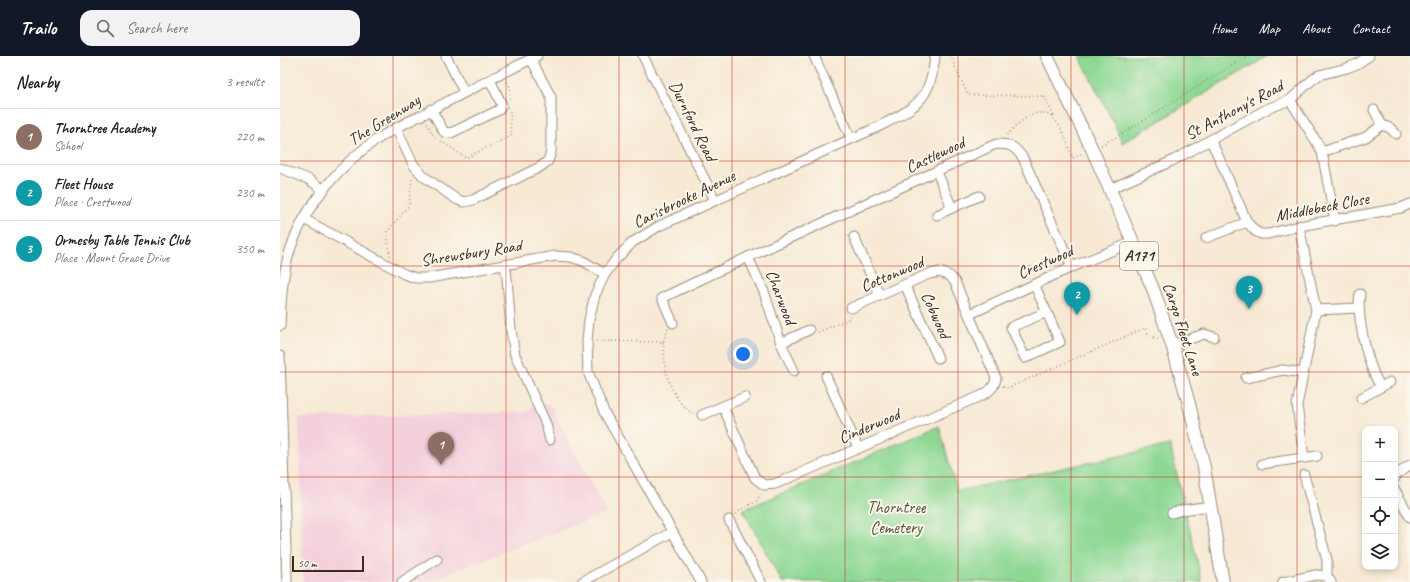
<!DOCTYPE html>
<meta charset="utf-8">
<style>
:root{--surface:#fff;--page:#f2f2f2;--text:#222;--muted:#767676;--line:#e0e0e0;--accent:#111827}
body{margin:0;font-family:Caveat,sans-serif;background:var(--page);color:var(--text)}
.controls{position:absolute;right:12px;bottom:12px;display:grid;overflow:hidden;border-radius:8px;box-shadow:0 2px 6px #0003}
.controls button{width:36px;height:36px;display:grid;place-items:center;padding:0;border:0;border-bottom:1px solid var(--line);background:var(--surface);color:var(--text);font:20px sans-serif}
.scale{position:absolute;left:12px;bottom:10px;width:72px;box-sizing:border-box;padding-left:4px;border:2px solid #3b2a1e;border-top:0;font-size:11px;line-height:14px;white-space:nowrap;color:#3b2a1e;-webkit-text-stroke:3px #fbf7ec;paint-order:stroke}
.you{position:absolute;left:463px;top:298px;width:14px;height:14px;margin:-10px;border:3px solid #fff;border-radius:50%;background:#1a73e8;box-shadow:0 0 0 6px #1a73e833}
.badge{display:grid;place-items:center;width:26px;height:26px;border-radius:50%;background:var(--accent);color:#fff;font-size:13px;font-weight:700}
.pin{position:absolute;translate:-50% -33px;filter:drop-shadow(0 1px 2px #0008)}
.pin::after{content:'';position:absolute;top:21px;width:14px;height:12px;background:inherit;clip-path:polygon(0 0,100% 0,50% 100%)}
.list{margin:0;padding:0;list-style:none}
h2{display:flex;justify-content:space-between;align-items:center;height:52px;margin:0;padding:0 16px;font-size:17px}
h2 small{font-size:13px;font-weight:400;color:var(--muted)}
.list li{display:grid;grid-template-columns:26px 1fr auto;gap:12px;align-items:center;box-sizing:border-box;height:56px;padding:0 16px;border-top:1px solid var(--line)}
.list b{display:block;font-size:15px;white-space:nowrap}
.list p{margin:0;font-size:13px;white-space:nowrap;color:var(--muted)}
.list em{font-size:13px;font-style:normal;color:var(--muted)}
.icon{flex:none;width:22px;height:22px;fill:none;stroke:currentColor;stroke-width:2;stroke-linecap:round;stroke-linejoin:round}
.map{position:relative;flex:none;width:1130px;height:526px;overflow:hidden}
header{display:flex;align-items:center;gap:24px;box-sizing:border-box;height:56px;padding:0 20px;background:var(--accent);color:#fff}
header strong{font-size:19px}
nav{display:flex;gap:22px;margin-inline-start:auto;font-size:14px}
.search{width:280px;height:36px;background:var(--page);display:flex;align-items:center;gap:10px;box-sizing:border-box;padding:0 14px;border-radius:12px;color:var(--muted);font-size:15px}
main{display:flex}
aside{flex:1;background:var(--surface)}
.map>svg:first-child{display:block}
.built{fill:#f4cfdc}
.green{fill:#8ed894;stroke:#648159}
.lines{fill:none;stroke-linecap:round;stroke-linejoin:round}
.minor-casing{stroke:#998a79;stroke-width:11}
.major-casing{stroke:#998a79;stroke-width:14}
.path{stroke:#998a79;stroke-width:1.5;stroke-dasharray:1 3;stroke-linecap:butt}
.minor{stroke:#fff;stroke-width:9}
.major{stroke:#fff;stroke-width:12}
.grid{fill:none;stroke:#c8321e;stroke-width:1;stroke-opacity:0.55}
.labels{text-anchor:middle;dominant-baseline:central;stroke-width:4;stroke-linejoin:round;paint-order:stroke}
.shield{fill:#fbf7ec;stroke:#75685c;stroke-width:1}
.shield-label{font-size:16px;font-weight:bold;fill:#3b2a1e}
.street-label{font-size:17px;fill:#3b2a1e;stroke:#fbf7ec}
.park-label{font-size:17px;fill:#50563c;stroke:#fbf7ec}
</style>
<header>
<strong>Trailo</strong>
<div class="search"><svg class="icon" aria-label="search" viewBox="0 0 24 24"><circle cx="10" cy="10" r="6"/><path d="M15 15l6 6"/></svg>Search here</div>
<nav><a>Home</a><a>Map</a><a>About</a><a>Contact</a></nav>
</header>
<main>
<aside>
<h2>Nearby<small>3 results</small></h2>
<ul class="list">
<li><span class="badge" style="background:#8d6e63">1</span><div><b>Thorntree Academy</b><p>School</p></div><em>220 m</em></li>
<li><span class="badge" style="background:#0f9aa8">2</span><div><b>Fleet House</b><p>Place · Crestwood</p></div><em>230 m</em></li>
<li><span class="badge" style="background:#0f9aa8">3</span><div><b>Ormesby Table Tennis Club</b><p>Place · Mount Grace Drive</p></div><em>350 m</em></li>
</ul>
</aside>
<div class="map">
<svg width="1130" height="526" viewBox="0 0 1130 526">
<rect width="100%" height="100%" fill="#fbf7ec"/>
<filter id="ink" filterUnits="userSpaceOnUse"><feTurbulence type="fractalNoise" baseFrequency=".025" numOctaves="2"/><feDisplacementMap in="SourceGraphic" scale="8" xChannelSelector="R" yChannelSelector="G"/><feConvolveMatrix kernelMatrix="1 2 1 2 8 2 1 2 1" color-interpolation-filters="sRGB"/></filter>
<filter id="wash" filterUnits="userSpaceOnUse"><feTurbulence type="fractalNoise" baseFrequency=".012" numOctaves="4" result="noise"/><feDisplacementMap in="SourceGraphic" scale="16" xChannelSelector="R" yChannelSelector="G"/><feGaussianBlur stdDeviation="0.9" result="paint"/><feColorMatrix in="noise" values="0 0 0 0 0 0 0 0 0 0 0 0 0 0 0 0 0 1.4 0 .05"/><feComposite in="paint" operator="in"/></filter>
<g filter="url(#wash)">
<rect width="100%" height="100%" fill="#f7e9d4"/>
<!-- built -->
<path class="built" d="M269 347 327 457 145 526H23L19 362 247 356 253 350Z"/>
<!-- green -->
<g class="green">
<path d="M799 0H988L842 87 835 69Z"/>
<path d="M659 370 677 435 890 389 922 526H502L463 454Z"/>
</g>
</g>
<g filter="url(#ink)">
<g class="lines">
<defs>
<g id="minor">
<path d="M166 0 184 36"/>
<path d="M363 0 435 144"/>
<path d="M534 0 571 82"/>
<path d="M1010 44 1036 85 1042 96 1055 165"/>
<path d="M151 53 164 76 171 77 219 54 222 49 210 24"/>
<path d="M1094 54 1102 69 1110 72 1116 78"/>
<path d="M116 72 133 108 143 120 176 143 184 146 193 144 260 111 268 105 271 96V41L251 3"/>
<path d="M930 84 936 95 967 166 975 175 981 178H988L1019 170 1121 152 1130 148"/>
<path d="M1042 96 1086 81 1102 69"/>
<path d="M0 112 28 123 44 134"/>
<path d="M657 116 672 152 699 140"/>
<path d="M830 133 892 105 987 53 1010 44 1032 24 1039 19 1067 12 1077 8 1089 0"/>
<path d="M657 159 672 152"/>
<path d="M24 163 124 218 136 222H149L275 200 291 201 303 205 325 218"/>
<path d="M1019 170 1036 254 1017 349 1024 402"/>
<path d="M574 181 600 240"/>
<path d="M926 182 967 166"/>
<path d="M468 201 484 236 501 287 529 274"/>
<path d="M225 209 227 222 231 274 235 299 266 368 270 384"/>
<path d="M754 228 780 286 745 302 731 271 767 256"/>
<path d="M625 229 658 302"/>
<path d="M1080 238C1076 260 1088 312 1101 331"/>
<path d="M1036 254 1079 252"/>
<path d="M690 258 792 211 853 186"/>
<path d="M393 267 382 242 468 201 716 88C731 88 734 90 743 102L792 211"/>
<path d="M0 270C1 240 3 208 15 181 31 143 61 109 93 86 109 75 127 66 144 58 181 38 219 19 257 0"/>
<path d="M501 287 514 315"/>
<path d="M892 289 924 278 934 281"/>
<path d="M0 300 7 526"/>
<path d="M546 320 578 392"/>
<path d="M966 322 1003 314 1023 317"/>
<path d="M1081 342 1110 326"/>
<path d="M443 351 475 422 484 429 495 428 703 339C711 334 715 330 716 322L675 226 670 220 660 216 649 218 571 252"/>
<path d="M422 359 465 341"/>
<path d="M982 408 1037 400"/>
<path d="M1024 419 1047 504V520L1051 526"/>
<path d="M1115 422 1117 418 1130 409"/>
<path d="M1115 434 1130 461"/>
<path d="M892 457 902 454 931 450"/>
<path d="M449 464 481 526"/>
<path d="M122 526 157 503"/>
<path d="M302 526 392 476"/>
<path d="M421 526 324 356 308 316 307 285 309 264 315 239 325 218 337 202 353 186 379 170 600 70C636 51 651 44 655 0"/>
<path d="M1003 526 1036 519 1047 520"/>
</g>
<path id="major" d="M767 0 812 93 853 186 873 233 892 289 908 344 924 411 943 526"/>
</defs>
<!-- minor casing -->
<use href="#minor" class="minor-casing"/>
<!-- major casing -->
<use href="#major" class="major-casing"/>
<!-- path -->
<g class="path">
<path d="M670 0 688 39 764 40 775 62"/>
<path d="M227 26 230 31V44"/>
<path d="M147 67 153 79 157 82"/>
<path d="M727 79C734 72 744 61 754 58 778 50 786 86 793 102L803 97"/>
<path d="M161 85 186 102 231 80 230 53"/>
<path d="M821 89 840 79 967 0"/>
<path d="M110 200 107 176 129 149 132 122"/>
<path d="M538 276 569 263 570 260"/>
<path d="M316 285 383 286 388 273"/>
<path d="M383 286C385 296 384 305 386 315 389 329 399 351 413 357"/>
<path d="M723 330 728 332 865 272 869 279 879 284"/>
<path d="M456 458 462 453 477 445 480 438"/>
</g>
<!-- minor -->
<use href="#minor" class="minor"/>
<!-- major -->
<use href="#major" class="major"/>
</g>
</g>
<!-- grid -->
<path class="grid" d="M113 0V526M226 0V526M339 0V526M452 0V526M565 0V526M678 0V526M791 0V526M904 0V526M1017 0V526M0 105H1130M0 210H1130M0 316H1130M0 421H1085M1115 421H1130"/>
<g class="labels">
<!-- shield labels -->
<rect class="shield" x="840" y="186" width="38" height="28" rx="3"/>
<g class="shield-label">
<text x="859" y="200">A171</text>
</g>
<!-- street labels -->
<g class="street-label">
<text transform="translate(954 54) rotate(-28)">St Anthony's Road</text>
<text transform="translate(104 64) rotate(-32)">The Greenway</text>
<text transform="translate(413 65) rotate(64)">Durnford Road</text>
<text transform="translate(655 99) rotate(-25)">Castlewood</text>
<text transform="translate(404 143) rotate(-26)">Carisbrooke Avenue</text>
<text transform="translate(1042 151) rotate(-11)">Middlebeck Close</text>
<text transform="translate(191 197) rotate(-9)">Shrewsbury Road</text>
<text transform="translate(765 206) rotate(-24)">Crestwood</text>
<text transform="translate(612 218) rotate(-23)">Cottonwood</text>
<text transform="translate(501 241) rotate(69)">Charwood</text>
<text transform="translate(656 259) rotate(66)">Cobwood</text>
<text transform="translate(903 273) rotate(72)">Cargo Fleet Lane</text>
<text transform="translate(589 370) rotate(-23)">Cinderwood</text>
</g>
<!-- park labels -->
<g class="park-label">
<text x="616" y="451">Thorntree<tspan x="616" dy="20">Cemetery</tspan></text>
</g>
</g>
</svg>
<div class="controls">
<button>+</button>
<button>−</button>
<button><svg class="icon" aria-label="locate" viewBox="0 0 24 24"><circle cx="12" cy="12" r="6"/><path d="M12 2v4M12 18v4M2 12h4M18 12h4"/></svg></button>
<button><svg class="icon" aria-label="layers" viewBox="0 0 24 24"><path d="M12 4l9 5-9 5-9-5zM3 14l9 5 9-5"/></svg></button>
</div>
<div class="scale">50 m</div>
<div class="you"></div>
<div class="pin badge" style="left:161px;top:409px;background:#8d6e63">1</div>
<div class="pin badge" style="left:797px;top:259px;background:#0f9aa8">2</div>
<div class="pin badge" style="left:969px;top:253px;background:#0f9aa8">3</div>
</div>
</main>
